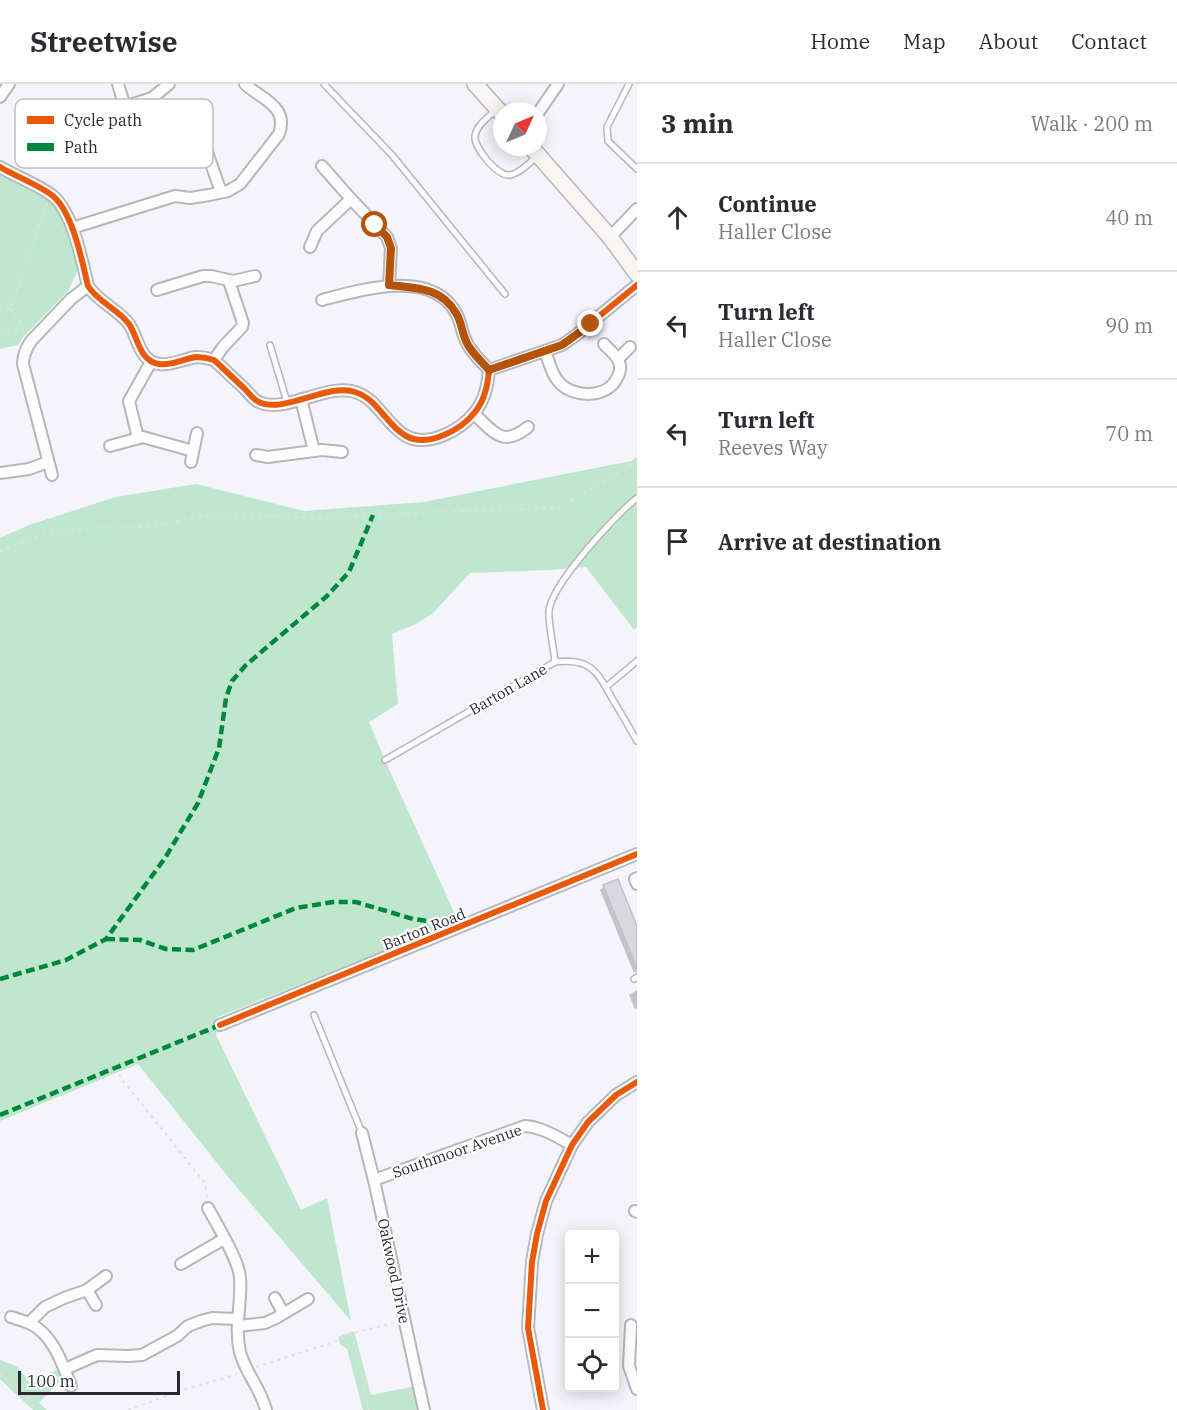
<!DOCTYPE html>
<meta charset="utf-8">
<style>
:root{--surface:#fff;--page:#f2f2f3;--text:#2b2b33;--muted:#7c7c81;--line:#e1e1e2}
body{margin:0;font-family:"IBM Plex Serif",serif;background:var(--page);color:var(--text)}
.controls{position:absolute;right:18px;bottom:18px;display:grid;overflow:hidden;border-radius:6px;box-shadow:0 3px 15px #0003}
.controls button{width:54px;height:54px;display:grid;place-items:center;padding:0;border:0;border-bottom:2px solid var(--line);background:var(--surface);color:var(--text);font:30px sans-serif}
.compass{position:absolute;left:493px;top:18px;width:54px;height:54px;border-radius:50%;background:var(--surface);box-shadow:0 3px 15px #0003;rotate:46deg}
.scale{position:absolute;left:18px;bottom:15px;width:162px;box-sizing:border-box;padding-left:6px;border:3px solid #2b2931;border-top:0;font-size:16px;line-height:21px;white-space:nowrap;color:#2b2931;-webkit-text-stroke:4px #fff;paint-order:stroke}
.stop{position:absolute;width:18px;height:18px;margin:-14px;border:4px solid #b45309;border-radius:50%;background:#fff}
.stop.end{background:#b45309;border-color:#fff;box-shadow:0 2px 6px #0008}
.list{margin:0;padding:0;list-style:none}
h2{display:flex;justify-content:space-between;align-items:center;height:78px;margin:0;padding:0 24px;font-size:26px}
h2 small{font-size:20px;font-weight:400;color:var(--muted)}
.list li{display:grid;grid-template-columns:39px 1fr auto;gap:18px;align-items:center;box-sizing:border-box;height:108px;padding:0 24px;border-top:2px solid var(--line)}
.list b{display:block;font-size:22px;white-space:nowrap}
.list p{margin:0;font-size:20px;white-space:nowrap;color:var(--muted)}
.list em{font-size:20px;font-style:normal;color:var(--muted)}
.icon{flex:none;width:33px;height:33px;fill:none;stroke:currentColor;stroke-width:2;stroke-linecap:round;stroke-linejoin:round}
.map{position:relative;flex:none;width:637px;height:1326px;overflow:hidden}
header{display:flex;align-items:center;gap:36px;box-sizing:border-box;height:84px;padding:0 30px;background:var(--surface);border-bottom:2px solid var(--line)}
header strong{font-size:28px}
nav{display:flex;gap:33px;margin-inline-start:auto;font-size:21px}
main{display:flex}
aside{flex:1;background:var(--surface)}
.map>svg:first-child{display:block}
.green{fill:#bee7ce}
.shadow{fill:#0003}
.building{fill:#d9d7df;stroke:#c4c2c9;stroke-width:1.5}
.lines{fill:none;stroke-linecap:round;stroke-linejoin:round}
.lane-casing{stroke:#b7b6bc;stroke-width:8}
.street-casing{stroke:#b7b6bc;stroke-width:14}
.secondary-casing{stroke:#b7b6bc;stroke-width:18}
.path{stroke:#dfdee1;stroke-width:2;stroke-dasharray:3 4.5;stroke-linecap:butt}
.lane{stroke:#fefdfe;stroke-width:5}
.street{stroke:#fefdfe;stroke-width:10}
.secondary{stroke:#f8f5f2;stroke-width:15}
.quiet{stroke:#00873e;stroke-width:4.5;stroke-dasharray:9 4.5;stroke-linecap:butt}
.cycleway-casing{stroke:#fff;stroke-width:10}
.cycleway{stroke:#e8590c;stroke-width:6}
.route{stroke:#b45309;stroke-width:8}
.labels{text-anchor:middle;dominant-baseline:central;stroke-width:4.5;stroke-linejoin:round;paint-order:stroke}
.street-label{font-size:15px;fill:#2b2931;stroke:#fff}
.key{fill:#fff;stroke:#bfbfc1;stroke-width:1.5}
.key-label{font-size:16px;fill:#2b2931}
</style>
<header>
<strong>Streetwise</strong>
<nav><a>Home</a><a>Map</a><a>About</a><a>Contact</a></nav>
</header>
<main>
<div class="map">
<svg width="637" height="1326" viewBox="0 0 637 1326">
<rect width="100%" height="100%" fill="#f5f4fb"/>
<!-- green -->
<g class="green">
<path d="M0 88 23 100 50 118 59 128 75 172 77 188 68 207 24 252 18 261 0 265Z"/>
<path d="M637 373V543L634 546 586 483 549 486 470 489 433 529 416 540 392 550 398 620 369 638 389 685 458 837 218 933 216 951 301 1126 327 1114 351 1237 229 1094 138 980 0 1037V454L29 441 116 413 196 400 304 427 424 418 631 377Z"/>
<path d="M354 1247 371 1311 412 1303 417 1326H363L347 1265 340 1260 338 1253Z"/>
<path d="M0 1276 16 1282 30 1298 57 1286 61 1296 39 1319 47 1326H33L0 1295Z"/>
</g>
<!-- shadow -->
<g class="shadow">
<path d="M604 802 637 846V887L634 889 600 806Z"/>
<path d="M637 906V924L635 925 629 911Z"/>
</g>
<!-- building -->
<path class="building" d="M618 795 637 842V884L603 801Z"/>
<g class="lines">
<defs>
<g id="lane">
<path d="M324 0 392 71 505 210"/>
<path d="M629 0 607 43 608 57 637 85"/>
<path d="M495 27C488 33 476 42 475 52 474 64 498 93 510 91 520 89 530 79 537 72"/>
<path d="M270 261 287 318"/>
<path d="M555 578C554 565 548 539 549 527 551 501 615 431 637 414"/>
<path d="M606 603 637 577"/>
<path d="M385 676 555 578C591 574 597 587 613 616 621 629 629 643 637 657"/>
<path d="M634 895 637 893"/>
<path d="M314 931 362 1049"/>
</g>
<g id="street">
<path d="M118 0 125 23"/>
<path d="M0 13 9 0"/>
<path d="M105 29 152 14 169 0"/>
<path d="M538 29 558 0"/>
<path d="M201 51 221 108"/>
<path d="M322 82 351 115 387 153 391 164 389 201"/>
<path d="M0 83C15 92 39 101 53 112 73 129 82 177 88 202 98 218 118 225 129 240 138 253 139 277 159 280 171 282 183 275 196 273 202 273 208 274 214 276 224 285 234 295 244 304 248 308 252 314 257 317 282 332 328 298 355 308 378 315 386 341 406 352 428 364 461 346 475 328 484 317 488 300 489 286L562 261 575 252 637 201"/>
<path d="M72 144 175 112 190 114 209 111 228 107 240 100 279 50C289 22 261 15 245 0"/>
<path d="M610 153 637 125"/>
<path d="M310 163 317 147 351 115"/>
<path d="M157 206 203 192H211L233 197 255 192"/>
<path d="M322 216C360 206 434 183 457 231 461 239 462 249 466 257 471 269 481 277 489 286"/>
<path d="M545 267C549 277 551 289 558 297 572 315 609 315 618 292 620 288 621 283 619 278 617 271 609 266 604 260"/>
<path d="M618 275 630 263"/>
<path d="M214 276 223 263 242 243 243 239 229 197"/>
<path d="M301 315 314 367"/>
<path d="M474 330C494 348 502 364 528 343"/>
<path d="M138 354 129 317 151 278"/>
<path d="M110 362 143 353 193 367"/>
<path d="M256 371 268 373 283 371 322 366 342 368"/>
<path d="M191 378 197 349"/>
<path d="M0 389 29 385 48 378"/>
<path d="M52 391 23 280C23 271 26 265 31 257L71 215 88 202"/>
<path d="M637 794 635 795 637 800"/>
<path d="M220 941 637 770"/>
<path d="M362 1049 374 1096 424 1326"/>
<path d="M374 1096 525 1042C542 1043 557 1053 572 1061"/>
<path d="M208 1124C217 1141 239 1176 240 1194 242 1218 234 1243 240 1268 245 1288 261 1305 266 1326"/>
<path d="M635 1127 637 1128"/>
<path d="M181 1180 224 1155"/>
<path d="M87 1206 96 1221"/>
<path d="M275 1214 283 1229"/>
<path d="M11 1233C17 1235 24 1237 29 1239 53 1250 62 1279 71 1302"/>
<path d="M29 1239 45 1223 64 1214 87 1206 106 1192"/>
<path d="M631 1241 629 1282 637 1305"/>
<path d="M238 1242 265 1239 276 1234 308 1215"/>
<path d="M65 1285 97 1271 128 1272 142 1271 177 1252 188 1242 201 1237 212 1234 238 1235"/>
<path d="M543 1326 528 1244 532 1178 537 1150 546 1117 572 1061 588 1038 616 1011 637 998"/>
</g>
<g id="secondary">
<path d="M475 0 502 30"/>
<path d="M531 63 610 153 637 190"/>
</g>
</defs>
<!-- lane casing -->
<use href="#lane" class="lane-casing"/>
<!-- street casing -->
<use href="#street" class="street-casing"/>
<!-- secondary casing -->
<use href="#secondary" class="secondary-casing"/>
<!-- path -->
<g class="path">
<path d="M10 225 25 244"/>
<path d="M0 227 4 224 10 225 47 119"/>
<path d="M0 250 25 244 28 246"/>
<path d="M0 467 35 453 84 444 144 443 217 430 325 434 428 428 558 424 637 377"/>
<path d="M117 983 120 993 205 1099 207 1115"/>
<path d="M349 1251 353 1257 369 1326"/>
<path d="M256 1283 334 1258 357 1248 393 1239"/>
<path d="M0 1289 37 1326"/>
<path d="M26 1315 43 1304 58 1292"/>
<path d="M128 1326 180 1307 237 1290"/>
</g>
<!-- lane -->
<use href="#lane" class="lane"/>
<!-- street -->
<use href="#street" class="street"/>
<!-- secondary -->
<use href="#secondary" class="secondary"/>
<!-- quiet -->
<g class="quiet">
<path d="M106 855 140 856 166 865 193 866 296 824 333 818H356L413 835 445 839 455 845"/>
<path d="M0 895 66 876 106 855 165 774 198 719 219 664 226 614 232 597 246 581 327 512 349 488 373 431"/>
<path d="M0 1031 220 941"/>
</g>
<defs>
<g id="cycleway">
<path d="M0 83C15 92 39 101 53 112 73 129 82 177 88 202 98 218 118 225 129 240 138 253 139 277 159 280 171 282 183 275 196 273 202 273 208 274 214 276 224 285 234 295 244 304 248 308 252 314 257 317 282 332 328 298 355 308 378 315 386 341 406 352 428 364 461 346 475 328 484 317 488 300 489 286L562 261 575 252 637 201"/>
<path d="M220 941 637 770"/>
<path d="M543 1326 528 1244 532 1178 537 1150 546 1117 572 1061 588 1038 616 1011 637 998"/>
</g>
</defs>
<!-- cycleway casing -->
<use href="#cycleway" class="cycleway-casing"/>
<!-- cycleway -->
<use href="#cycleway" class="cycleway"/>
</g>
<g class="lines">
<!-- route -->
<path class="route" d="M375 141 387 153 391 164 389 201C416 204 441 203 456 229 462 238 462 251 468 261 473 270 482 278 489 286L562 261 591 240"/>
</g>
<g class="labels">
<!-- street labels -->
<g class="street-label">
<text transform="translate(508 605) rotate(-30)">Barton Lane</text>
<text transform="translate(424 845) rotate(-22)">Barton Road</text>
<text transform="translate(457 1067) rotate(-19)">Southmoor Avenue</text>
<text transform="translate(394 1187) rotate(78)">Oakwood Drive</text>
</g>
</g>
<!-- legend -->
<rect x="15" y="15" width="198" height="69" rx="9" class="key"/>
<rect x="27" y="32" width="27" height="8" fill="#e8590c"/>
<rect x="27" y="59" width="27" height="8" fill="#00873e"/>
<g class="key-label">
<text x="64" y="42">Cycle path</text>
<text x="64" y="69">Path</text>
</g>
</svg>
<div class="controls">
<button>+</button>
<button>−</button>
<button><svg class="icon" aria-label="locate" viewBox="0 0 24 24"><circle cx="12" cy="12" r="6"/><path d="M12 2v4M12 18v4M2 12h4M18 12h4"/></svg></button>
</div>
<svg class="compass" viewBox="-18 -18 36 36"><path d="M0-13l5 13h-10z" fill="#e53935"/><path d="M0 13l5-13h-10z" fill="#7c7c81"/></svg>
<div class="scale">100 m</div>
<div class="stop" style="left:375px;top:141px"></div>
<div class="stop end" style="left:591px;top:240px"></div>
</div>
<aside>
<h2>3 min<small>Walk · 200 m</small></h2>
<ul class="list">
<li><svg class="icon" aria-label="ahead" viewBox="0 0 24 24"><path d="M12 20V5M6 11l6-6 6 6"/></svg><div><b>Continue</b><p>Haller Close</p></div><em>40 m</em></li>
<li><svg class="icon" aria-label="left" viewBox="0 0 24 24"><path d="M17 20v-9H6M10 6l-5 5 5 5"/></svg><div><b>Turn left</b><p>Haller Close</p></div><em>90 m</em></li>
<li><svg class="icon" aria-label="left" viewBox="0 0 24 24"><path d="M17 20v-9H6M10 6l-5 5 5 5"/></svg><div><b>Turn left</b><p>Reeves Way</p></div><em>70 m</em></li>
<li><svg class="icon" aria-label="arrive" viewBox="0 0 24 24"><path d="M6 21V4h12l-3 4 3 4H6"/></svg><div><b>Arrive at destination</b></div></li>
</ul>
</aside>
</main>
